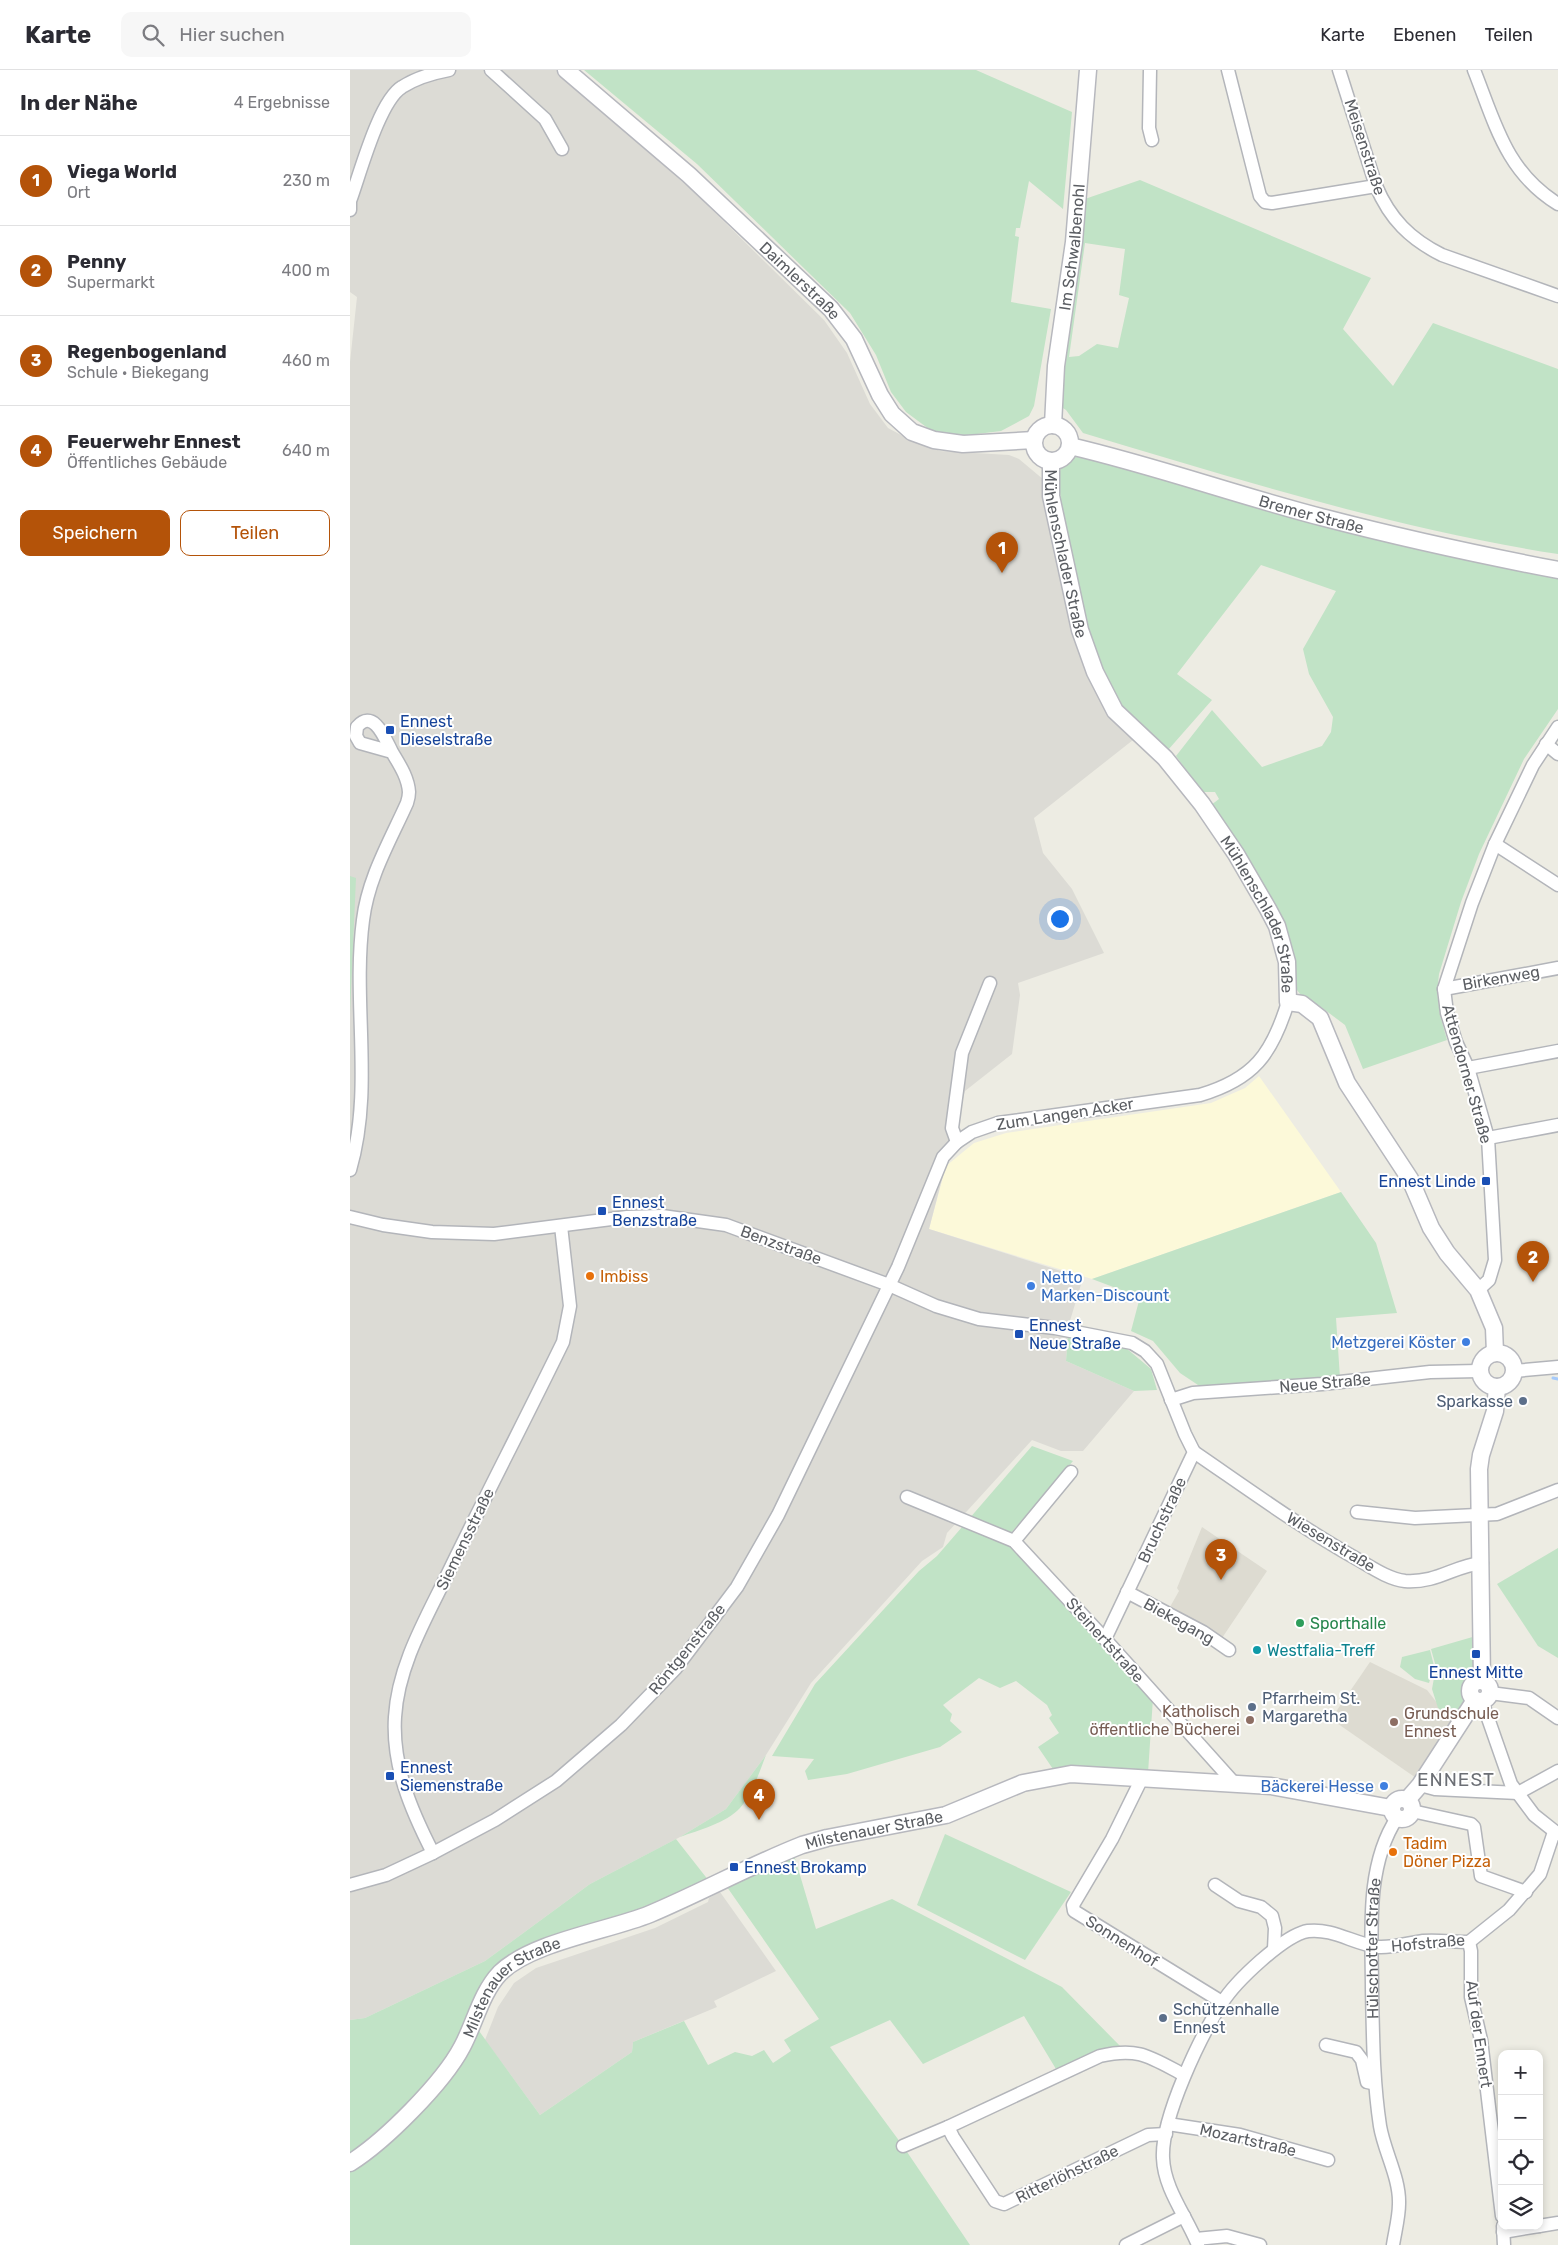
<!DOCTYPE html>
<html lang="de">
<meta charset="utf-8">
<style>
:root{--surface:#fff;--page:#f7f7f7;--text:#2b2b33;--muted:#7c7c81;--line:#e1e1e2;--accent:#b45309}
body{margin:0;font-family:Rubik,sans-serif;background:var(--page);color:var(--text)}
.controls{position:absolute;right:15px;bottom:15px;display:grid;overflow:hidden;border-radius:10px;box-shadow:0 2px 8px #0003}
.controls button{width:45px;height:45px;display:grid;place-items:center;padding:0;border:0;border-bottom:1px solid var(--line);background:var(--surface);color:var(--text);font:25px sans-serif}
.you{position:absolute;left:709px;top:848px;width:18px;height:18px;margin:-12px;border:4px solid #fff;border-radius:50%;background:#1a73e8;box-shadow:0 0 0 8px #1a73e833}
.badge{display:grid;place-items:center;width:32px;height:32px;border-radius:50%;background:var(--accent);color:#fff;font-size:16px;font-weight:700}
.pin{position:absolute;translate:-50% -41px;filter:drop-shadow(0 1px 2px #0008)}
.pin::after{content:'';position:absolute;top:26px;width:18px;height:15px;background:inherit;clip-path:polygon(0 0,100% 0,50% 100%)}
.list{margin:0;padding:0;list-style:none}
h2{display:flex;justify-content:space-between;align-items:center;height:65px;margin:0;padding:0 20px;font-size:21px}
h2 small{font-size:16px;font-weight:400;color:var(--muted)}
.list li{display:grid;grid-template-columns:32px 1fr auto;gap:15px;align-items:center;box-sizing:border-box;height:90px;padding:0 20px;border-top:1px solid var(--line)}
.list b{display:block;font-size:19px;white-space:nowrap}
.list p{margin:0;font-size:16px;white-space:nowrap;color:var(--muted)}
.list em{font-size:16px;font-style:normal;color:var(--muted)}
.actions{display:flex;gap:10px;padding:15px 20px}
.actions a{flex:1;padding:11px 0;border:1px solid var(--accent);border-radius:10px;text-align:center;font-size:18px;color:var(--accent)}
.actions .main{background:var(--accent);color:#fff}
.icon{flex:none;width:28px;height:28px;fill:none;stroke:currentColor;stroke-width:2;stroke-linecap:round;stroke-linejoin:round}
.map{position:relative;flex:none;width:1208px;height:2175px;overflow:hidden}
header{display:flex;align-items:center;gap:30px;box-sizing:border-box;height:70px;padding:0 25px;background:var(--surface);border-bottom:1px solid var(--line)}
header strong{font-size:24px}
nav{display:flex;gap:28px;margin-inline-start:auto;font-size:18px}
.search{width:350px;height:45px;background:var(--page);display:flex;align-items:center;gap:12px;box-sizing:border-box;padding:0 18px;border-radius:10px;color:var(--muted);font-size:19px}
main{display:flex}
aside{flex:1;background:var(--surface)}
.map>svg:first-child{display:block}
.commercial{fill:#fcf9d9}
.industrial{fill:#dcdbd5}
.education{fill:#dddbd1}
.green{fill:#c1e3c6;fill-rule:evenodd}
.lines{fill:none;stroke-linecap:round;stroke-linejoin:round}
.stream{stroke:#a6cafa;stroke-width:3}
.street-casing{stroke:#b3b5ba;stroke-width:15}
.secondary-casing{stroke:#b7b8be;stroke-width:19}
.street{stroke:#fff;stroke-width:12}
.secondary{stroke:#fff;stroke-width:16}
.transit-dot{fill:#1a4fb4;stroke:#fff;stroke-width:2}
.food-dot{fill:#e8710a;stroke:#fff;stroke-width:2}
.shop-dot{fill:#3f7fe0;stroke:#fff;stroke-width:2}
.service-dot{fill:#5c6f8a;stroke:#fff;stroke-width:2}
.leisure-dot{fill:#2e9e5b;stroke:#fff;stroke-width:2}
.culture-dot{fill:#0f9aa8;stroke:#fff;stroke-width:2}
.education-dot{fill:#8d6e63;stroke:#fff;stroke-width:2}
.labels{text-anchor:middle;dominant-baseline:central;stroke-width:4;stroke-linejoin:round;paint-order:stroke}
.street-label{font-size:16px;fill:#5b5e63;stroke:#fff}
.transit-label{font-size:16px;fill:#164399;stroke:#fff;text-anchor:start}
.food-label{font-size:16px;fill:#c56008;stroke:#fff;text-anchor:start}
.shop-label{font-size:16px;fill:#366cbe;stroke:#fff;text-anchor:end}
.service-label{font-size:16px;fill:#4e5e75;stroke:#fff;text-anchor:start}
.leisure-label{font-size:16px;fill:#27864d;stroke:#fff;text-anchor:start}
.culture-label{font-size:16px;fill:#0d838f;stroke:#fff;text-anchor:start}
.education-label{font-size:16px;fill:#785e54;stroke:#fff;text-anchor:end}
.quarter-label{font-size:19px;letter-spacing:1px;fill:#6c6f75;stroke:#fff}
</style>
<header>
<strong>Karte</strong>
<div class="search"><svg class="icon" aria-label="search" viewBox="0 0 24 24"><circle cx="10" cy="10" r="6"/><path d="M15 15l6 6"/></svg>Hier suchen</div>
<nav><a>Karte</a><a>Ebenen</a><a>Teilen</a></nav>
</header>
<main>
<aside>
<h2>In der Nähe<small>4 Ergebnisse</small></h2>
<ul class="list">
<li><span class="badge">1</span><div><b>Viega World</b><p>Ort</p></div><em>230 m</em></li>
<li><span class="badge">2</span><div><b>Penny</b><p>Supermarkt</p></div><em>400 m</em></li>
<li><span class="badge">3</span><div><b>Regenbogenland</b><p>Schule · Biekegang</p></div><em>460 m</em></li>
<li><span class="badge">4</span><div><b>Feuerwehr Ennest</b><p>Öffentliches Gebäude</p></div><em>640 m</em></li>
</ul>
<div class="actions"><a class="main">Speichern</a><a>Teilen</a></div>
</aside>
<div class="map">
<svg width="1208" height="2175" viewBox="0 0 1208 2175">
<rect width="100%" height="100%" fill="#edece3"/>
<!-- commercial -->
<path class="commercial" d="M909 1006 991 1122 742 1209 579 1159 596 1096 624 1073 656 1063 861 1033 895 1018Z"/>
<!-- industrial -->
<g class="industrial">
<path d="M0 0H206L346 124 474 250 497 283 520 334 538 358 562 371 590 381 659 385 669 389 694 410 734 594 755 639 783 670 684 748 693 783 722 819 754 883 668 913 670 925 662 984 615 1021 579 1159 733 1208 719 1254 716 1291 784 1321 733 1381H711L682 1370 597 1463 593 1477 572 1491 461 1613 416 1685 376 1739 330 1767 240 1814 135 1891 15 1948 0 1950V292L7 227 0 222Z"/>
<path d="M370 1822 426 1901 364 1931 367 1937 283 1972 282 1982 190 2045 135 1970 148 1937 164 1913 186 1898 305 1858 358 1832 359 1828Z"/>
</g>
<!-- education -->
<g class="education">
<path d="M852 1457 917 1501 872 1568 820 1537 829 1521 827 1518Z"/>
<path d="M1020 1592 1077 1620 1105 1656 1069 1710 981 1649Z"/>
</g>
<!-- green -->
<g class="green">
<path d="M234 0H626L722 42 713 139 679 111 670 158H666L665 166 669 167 661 232 701 239 684 336 679 346 651 361 611 366 583 362 556 342 541 322 526 285 500 243 347 94Z"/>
<path d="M790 110 1021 208 993 259 1043 316 1083 253 1208 299V484C1046 459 890 410 733 363L716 340 708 335 732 130ZM735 173 775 179 769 225 779 228 768 278 747 274 729 286 719 287Z"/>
<path d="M726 387 753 389 962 453 1072 481 1208 508V639L1174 689 1129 784 1111 832 1089 904 1087 923 1090 945 1097 970 1013 999 995 955 971 937 956 932 944 916 940 882 861 735 869 729 865 722H852L826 686 862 640 912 697 972 676 981 662 983 647 959 604 953 579 986 521 911 495 827 604 862 630 818 680C802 666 782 652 770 636 762 626 754 611 750 599 739 573 701 418 711 398 714 392 720 390 726 387Z"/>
<path d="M0 806 6 808 0 944Z"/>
<path d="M991 1122 1026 1173 1047 1243 986 1248 990 1308 851 1317 830 1303 803 1271 781 1261 790 1227 742 1209Z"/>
<path d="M718 1266 776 1278 801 1299 807 1320 784 1321 716 1291Z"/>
<path d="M682 1376 723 1391 654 1471 664 1477 803 1628 798 1703 705 1702 688 1677 709 1663 699 1648 702 1645 697 1635 666 1611 650 1618 629 1608 593 1635 602 1644 600 1651 612 1662 590 1677 497 1704 458 1710 455 1701 464 1689 422 1686 465 1614 569 1501 587 1486Z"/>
<path d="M1208 1478V1588L1188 1576 1147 1514Z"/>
<path d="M1126 1566 1127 1602C1108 1618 1119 1617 1115 1635 1114 1641 1110 1648 1108 1654L1088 1638 1082 1619 1086 1597 1081 1579Z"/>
<path d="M1080 1580 1084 1596 1079 1613 1065 1609 1050 1597 1052 1587Z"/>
<path d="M416 1685C409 1703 403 1723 390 1738 376 1753 349 1760 330 1767L376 1739Z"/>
<path d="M595 1764 721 1822 675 1890 567 1835Z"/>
<path d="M326 1769 359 1811 306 1836 162 1886 124 1954 190 2045 282 1982 283 1972 334 1951 358 1995 385 1982 402 1986 414 1980 423 1993 441 1981 434 1970 469 1949 377 1817 444 1785 466 1859 542 1829 712 1917 771 1977 748 1981 706 1999 674 1946 573 1994 540 1950 480 1977 553 2076 620 2175H0V1950L15 1948 135 1891 240 1814Z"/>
</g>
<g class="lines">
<!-- stream -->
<path class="stream" d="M1203 1308 1208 1309"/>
<defs>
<g id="street">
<path d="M141 0 195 49 212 79"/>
<path d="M800 0 799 58 802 70"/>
<path d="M878 0 910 126 915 132 922 133 1026 116"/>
<path d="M989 0 1026 116C1040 149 1060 169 1092 185L1208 226"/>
<path d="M1124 0C1145 53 1156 102 1208 134"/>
<path d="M0 140V131C10 104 29 31 52 17 66 8 83 3 99 0"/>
<path d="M1196 674 1208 684"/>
<path d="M1145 774 1208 815"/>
<path d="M1094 919 1208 898"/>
<path d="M1118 998 1208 981"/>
<path d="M1138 1068 1208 1055"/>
<path d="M607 1072 602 1058 612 983 640 913"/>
<path d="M0 1100C24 1018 2 933 13 850 18 808 40 771 57 733 58 730 59 725 59 722 58 707 49 694 42 682 36 671 24 637 7 657L6 666 10 673 42 682"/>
<path d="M0 1147 33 1155 82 1162 144 1164 277 1147 312 1146 376 1155 539 1215 586 1236 629 1249 705 1258 782 1273 795 1281 807 1294 835 1364 844 1382 755 1569"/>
<path d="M1128 1220 1139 1210 1145 1190 1138 1068 1118 998 1106 972 1097 943 1094 919 1122 833 1145 774 1183 695 1208 657"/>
<path d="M1164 1301 1208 1297"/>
<path d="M821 1330 843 1323 972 1314 1080 1302 1129 1301"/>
<path d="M844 1382C898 1419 950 1457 1007 1489 1021 1497 1038 1509 1055 1511 1088 1513 1103 1496 1132 1493"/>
<path d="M557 1427 664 1471 755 1569 885 1714"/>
<path d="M1007 1442 1065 1448 1147 1444 1208 1420"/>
<path d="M664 1471 721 1402"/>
<path d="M777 1522 853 1562 879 1580"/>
<path d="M1140 1623 1179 1628 1208 1648"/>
<path d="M1132 1631 1161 1714 1184 1745 1208 1764"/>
<path d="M792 1708 762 1769 723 1835 724 1841 872 1932"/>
<path d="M1070 1715 1085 1719 1168 1723 1208 1701"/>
<path d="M1062 1741 1121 1754 1124 1757 1131 1806 1176 1822"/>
<path d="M83 1783C61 1740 42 1696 45 1647 48 1594 78 1545 100 1499 137 1423 176 1348 213 1272L220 1236 211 1156"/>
<path d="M0 1815 36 1805 83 1783 145 1750 206 1711 271 1655 326 1598 387 1517 428 1445 548 1197 593 1087 607 1072 622 1062 648 1053 850 1025C904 1009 922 984 938 932"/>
<path d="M865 1815 889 1831 911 1837 922 1846 925 1858 924 1879"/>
<path d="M1119 1872 1121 1881V1927L1131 1970 1152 2146"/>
<path d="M976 1975 1006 1982 1012 1990 1017 2012 1022 2013"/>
<path d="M818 2054 890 2065 978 2090"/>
<path d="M816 2064 798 2065 654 2134 645 2131 603 2067 598 2057 750 1986C789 1977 800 1987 834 2005"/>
<path d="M553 2076 598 2057"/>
<path d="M1153 2156 1154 2175"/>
<path d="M1189 2156 1208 2153"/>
<path d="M1153 2162 1189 2156"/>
<path d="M846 2169 877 2166 910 2175"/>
<path d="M776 2175 834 2146"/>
<path d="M848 2175C837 2147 814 2119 813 2088 811 2048 850 1967 872 1933 885 1912 934 1865 958 1861 983 1858 1004 1874 1028 1877 1042 1878 1059 1873 1073 1871 1088 1870 1104 1872 1119 1872L1159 1840 1190 1804 1204 1762"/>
<path id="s1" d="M1043 2175C1045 2162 1049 2147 1049 2134 1050 2108 1034 2081 1030 2056 1023 2010 1023 1965 1022 1919 1022 1864 1015 1796 1047 1748"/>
</g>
<g id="secondary">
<path id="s2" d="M216 0 339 105 481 239 504 269 530 325 542 344 562 362 584 370 613 374 684 370"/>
<circle cx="702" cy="373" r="18"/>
<path id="s3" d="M703 355 706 296 724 172 738 0"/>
<path id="s4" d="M720 376C806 396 889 426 975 448 1052 468 1130 485 1208 500"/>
<path id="s5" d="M701 391V426L730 560 745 602 765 641 815 688 852 734 886 784 918 839 927 856 937 892 938 932 952 934 970 948 997 1013 1060 1109 1081 1158 1097 1183 1128 1220 1144 1258 1145 1283"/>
<circle cx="1147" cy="1300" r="17"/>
<path d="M1132 1610 1129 1399 1131 1385 1145 1341 1147 1317"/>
<circle cx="1130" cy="1621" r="10"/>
<circle cx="1052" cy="1739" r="10"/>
<path d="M1057 1730 1070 1715 1125 1630"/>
<path id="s6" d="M0 2093C35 2071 93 2013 112 1977 125 1953 131 1923 150 1903 181 1872 258 1861 300 1844 352 1822 401 1795 452 1775L477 1768 596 1745 673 1713 721 1704 921 1716 1041 1738"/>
</g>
</defs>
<!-- street casing -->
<use href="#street" class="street-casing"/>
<!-- secondary casing -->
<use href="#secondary" class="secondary-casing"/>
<!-- street -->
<use href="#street" class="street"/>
<!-- secondary -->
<use href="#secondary" class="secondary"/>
</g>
<!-- markers -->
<g class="transit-dot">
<rect x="35" y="655" width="10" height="10" rx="2.5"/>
<rect x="1131" y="1106" width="10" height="10" rx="2.5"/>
<rect x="247" y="1136" width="10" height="10" rx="2.5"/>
<rect x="664" y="1259" width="10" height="10" rx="2.5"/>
<rect x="1121" y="1579" width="10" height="10" rx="2.5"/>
<rect x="35" y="1701" width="10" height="10" rx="2.5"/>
<rect x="379" y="1792" width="10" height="10" rx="2.5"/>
</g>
<g class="food-dot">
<circle cx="240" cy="1206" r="5"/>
<circle cx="1043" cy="1782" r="5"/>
</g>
<g class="shop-dot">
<circle cx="681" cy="1216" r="5"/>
<circle cx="1116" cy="1272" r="5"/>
<circle cx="1034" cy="1716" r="5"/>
</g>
<g class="service-dot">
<circle cx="1173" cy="1331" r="5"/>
<circle cx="902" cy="1637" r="5"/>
<circle cx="813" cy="1948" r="5"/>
</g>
<circle class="leisure-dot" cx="950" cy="1553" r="5"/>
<circle class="culture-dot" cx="907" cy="1580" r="5"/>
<g class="education-dot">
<circle cx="900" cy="1650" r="5"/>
<circle cx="1044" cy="1652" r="5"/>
</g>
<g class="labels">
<!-- street labels -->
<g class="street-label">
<text transform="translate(1015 77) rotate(72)">Meisenstraße</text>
<text stroke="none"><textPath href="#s3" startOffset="179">Im Schwalbenohl</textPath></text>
<text stroke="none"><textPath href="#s2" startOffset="315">Daimlerstraße</textPath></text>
<text stroke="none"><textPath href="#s4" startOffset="251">Bremer Straße</textPath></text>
<text stroke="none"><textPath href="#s5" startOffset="94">Mühlenschlader Straße</textPath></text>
<text stroke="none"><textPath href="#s5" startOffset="514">Mühlenschlader Straße</textPath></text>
<text transform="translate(1151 908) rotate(-10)">Birkenweg</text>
<text transform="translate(1117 1004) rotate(74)">Attendorner Straße</text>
<text transform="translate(715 1044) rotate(-9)">Zum Langen Acker</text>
<text transform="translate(431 1175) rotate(20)">Benzstraße</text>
<text transform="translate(975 1313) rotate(-5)">Neue Straße</text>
<text transform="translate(812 1450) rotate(-65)">Bruchstraße</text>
<text transform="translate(115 1469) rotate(-64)">Siemensstraße</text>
<text transform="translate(981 1472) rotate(31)">Wiesenstraße</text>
<text transform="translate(829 1551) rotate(29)">Biekegang</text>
<text transform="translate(755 1570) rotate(48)">Steinertstraße</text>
<text transform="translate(337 1579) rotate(-51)">Röntgenstraße</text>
<text stroke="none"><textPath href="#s6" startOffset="649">Milstenauer Straße</textPath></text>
<text transform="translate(772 1871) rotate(32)">Sonnenhof</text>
<text transform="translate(1078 1873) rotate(-5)">Hofstraße</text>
<text stroke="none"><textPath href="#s1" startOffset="300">Hülschotter Straße</textPath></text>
<text stroke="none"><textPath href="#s6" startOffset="244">Milstenauer Straße</textPath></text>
<text transform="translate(1129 1964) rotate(82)">Auf der Ennert</text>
<text transform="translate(898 2070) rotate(13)">Mozartstraße</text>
<text transform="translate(717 2104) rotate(-26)">Ritterlöhstraße</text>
</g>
<!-- transit labels -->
<g class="transit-label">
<text x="50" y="651">Ennest<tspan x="50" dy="18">Dieselstraße</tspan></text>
<text x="1126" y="1111" text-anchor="end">Ennest Linde</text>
<text x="262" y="1132">Ennest<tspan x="262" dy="18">Benzstraße</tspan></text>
<text x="679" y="1255">Ennest<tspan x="679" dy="18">Neue Straße</tspan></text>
<text x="1126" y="1602" text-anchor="middle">Ennest Mitte</text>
<text x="50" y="1697">Ennest<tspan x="50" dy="18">Siemenstraße</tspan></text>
<text x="394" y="1797">Ennest Brokamp</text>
</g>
<!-- food labels -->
<g class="food-label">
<text x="250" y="1206">Imbiss</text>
<text x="1053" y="1773">Tadim<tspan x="1053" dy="18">Döner Pizza</tspan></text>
</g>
<!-- shop labels -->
<g class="shop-label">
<text x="691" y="1207" text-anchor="start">Netto<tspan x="691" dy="18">Marken-Discount</tspan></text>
<text x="1106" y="1272">Metzgerei Köster</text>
<text x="1024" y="1716">Bäckerei Hesse</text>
</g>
<!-- service labels -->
<g class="service-label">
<text x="1163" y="1331" text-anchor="end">Sparkasse</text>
<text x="912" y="1628">Pfarrheim St.<tspan x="912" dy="18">Margaretha</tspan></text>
<text x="823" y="1939">Schützenhalle<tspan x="823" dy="18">Ennest</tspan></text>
</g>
<!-- leisure labels -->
<g class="leisure-label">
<text x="960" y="1553">Sporthalle</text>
</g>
<!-- culture labels -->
<g class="culture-label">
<text x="917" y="1580">Westfalia-Treff</text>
</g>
<!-- education labels -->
<g class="education-label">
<text x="890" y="1641">Katholisch<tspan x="890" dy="18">öffentliche Bücherei</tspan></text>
<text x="1054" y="1643" text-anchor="start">Grundschule<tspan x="1054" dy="18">Ennest</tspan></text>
</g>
<!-- quarter labels -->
<g class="quarter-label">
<text x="1106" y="1709">ENNEST</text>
</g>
</g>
</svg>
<div class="controls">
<button>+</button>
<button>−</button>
<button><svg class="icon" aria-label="locate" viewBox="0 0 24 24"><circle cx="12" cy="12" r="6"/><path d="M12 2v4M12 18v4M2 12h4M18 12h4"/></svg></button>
<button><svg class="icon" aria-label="layers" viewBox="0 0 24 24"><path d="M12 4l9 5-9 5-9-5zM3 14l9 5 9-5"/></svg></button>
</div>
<div class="you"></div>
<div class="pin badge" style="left:652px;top:503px">1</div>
<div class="pin badge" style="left:1183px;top:1212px">2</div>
<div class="pin badge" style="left:871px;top:1510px">3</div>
<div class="pin badge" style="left:409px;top:1750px">4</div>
</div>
</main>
